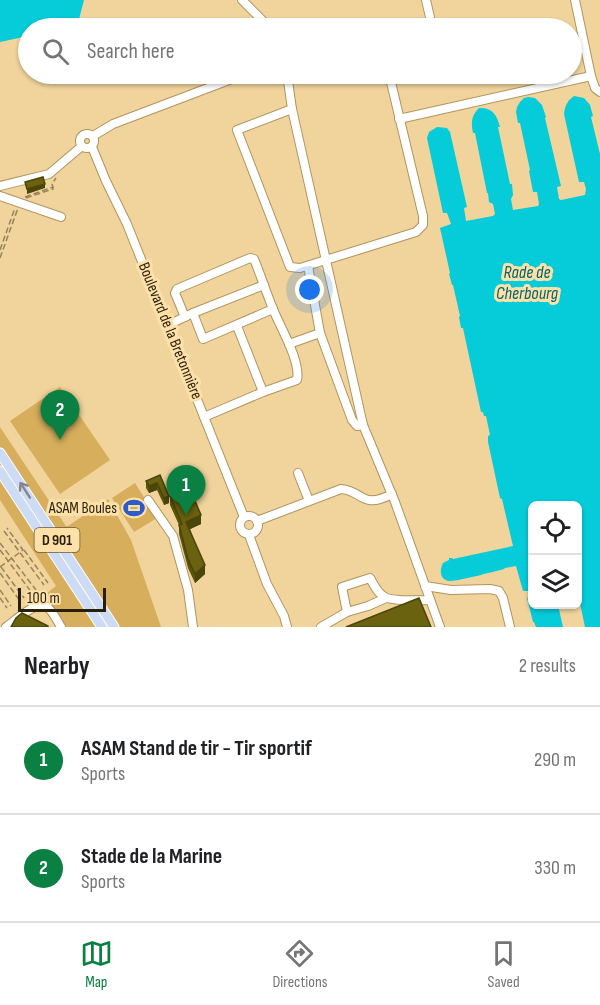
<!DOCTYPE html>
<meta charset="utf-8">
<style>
:root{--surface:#fff;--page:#f2f2f2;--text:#202124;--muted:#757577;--line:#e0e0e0;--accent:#0b8043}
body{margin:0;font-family:"Sofia Sans Condensed",sans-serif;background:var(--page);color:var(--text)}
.controls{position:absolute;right:18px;bottom:18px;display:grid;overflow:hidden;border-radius:9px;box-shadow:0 2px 4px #0004}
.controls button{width:54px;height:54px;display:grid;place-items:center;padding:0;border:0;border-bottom:2px solid var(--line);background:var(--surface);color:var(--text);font:30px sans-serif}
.scale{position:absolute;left:18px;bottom:15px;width:88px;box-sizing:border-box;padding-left:6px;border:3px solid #291e08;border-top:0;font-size:16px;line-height:21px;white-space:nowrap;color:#291e08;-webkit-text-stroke:4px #fee1a9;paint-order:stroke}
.you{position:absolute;left:310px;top:290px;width:21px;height:21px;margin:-15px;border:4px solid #fff;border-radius:50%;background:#1a73e8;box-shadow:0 0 0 9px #1a73e833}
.badge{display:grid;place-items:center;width:39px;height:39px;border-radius:50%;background:var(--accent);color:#fff;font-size:20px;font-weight:700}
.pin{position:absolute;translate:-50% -50px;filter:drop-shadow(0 2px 3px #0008)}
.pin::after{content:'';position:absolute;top:32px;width:21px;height:18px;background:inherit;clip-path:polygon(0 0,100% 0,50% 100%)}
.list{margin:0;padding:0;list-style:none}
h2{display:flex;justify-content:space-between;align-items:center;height:78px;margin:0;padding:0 24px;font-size:26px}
h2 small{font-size:20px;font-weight:400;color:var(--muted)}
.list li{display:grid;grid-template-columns:39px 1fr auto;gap:18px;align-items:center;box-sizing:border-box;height:108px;padding:0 24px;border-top:2px solid var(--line)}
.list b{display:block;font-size:22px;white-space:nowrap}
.list p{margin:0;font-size:20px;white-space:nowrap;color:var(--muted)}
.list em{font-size:20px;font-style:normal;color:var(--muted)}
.icon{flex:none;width:33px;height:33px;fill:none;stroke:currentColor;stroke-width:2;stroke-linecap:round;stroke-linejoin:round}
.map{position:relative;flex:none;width:600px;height:627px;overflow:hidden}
.search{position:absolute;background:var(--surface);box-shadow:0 2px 4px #0004;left:18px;right:18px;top:18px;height:66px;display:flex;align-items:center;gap:15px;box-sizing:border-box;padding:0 21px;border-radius:33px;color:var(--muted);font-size:22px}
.sheet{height:294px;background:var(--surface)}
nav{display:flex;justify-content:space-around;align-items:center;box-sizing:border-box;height:84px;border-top:2px solid var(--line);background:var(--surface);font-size:16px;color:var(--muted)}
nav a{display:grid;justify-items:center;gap:3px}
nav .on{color:var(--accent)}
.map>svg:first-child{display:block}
.green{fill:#d6ae5c}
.water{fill:#06cbd9}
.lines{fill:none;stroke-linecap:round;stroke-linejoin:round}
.minor-casing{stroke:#b0945f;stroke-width:10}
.major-casing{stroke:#fff;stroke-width:11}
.path{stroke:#98835a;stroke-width:1.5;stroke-dasharray:6 3;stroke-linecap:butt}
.minor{stroke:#fff;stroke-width:8}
.major{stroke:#cedbf5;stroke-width:9}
.wall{fill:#5b540d}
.shaded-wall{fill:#4a450a}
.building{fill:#6a620f;stroke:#4a450a;stroke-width:1.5}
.oneway{stroke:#84868a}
.labels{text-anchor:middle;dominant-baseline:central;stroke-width:6;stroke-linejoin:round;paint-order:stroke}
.shield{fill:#fee1a9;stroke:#695838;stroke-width:1.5}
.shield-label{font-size:15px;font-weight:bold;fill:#291e08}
.street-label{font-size:16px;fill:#291e08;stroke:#fee1a9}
.poi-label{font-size:16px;fill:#291e08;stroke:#fee1a9;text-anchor:end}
.water-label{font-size:18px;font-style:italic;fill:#03636b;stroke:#fee1a9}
</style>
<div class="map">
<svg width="600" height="627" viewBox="0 0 600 627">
<rect width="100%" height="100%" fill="#f1d49c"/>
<!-- green -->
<g class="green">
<path d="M60 387 110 460 60 494 10 421Z"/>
<path d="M0 427 66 526H68L108 499 131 540 161 627H64L45 602 37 601 56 586 0 500Z"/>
<path d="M135 483 157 518 134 532 112 498Z"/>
</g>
<!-- water -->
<g class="water">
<path d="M0 0H84L78 23 79 27 70 28H28V36L0 42Z"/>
<path d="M574 96 584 98 590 105 593 116 591 117 600 154V627H585L578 594V506H532V604L558 605 563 627H536L534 622H533L527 598 530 597 529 591H523L516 566 505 568 504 569C492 572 459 581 450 581 440 580 439 571 443 563L449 560V558H452L453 559 513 546 502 499 500 498 488 442V436L490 435 486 416H484L483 412H481L463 328H461L459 317 460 316 453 285H452L449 274 450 273 440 228 451 224 447 213H443L427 138 429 132 437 127 447 128 450 132 467 207 464 208 466 221 493 216 495 214 493 204 489 202 488 193H487L475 133H473C471 123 471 116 479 108 492 107 497 115 500 127H498L510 184H512L513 195 511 199 513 210 538 206 539 204 537 192H533L529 171 530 170 520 123H518L516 112 517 107 520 102 524 98 528 97 535 98 542 105 546 117 545 118 561 186 557 187 559 199 561 200 585 195 586 189 584 182H579L564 114C565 106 567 101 574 96Z"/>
</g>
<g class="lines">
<defs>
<g id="minor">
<path d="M242 0 270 28"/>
<path d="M426 0 432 26"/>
<path d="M575 0 591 76 595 88 600 92"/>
<path d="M287 74 292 109 363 425 395 502 440 627"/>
<path d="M292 109 237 130 290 267 300 268 416 232 423 225V216L389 74"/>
<path d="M399 119 591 76"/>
<circle cx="87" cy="141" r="7"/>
<path d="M93 136 113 124 245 74"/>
<path d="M92 147 106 181 127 224 244 517"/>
<path d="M0 186 49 174 82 146"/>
<path d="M0 196 61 217"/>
<path d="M308 266 320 333 352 420 357 426 363 425"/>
<path d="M193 313 203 339 273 309"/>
<path d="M185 317 175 293 177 289 250 258 254 259C261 276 266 292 273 309 280 327 301 361 297 380L263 392 204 417"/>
<path d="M168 325 193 313 264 285"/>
<path d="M237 326 263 392"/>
<path d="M289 344 320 333"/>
<path d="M298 473 309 501"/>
<path d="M148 500 173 536 188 590 193 627"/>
<circle cx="249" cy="525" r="9"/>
<path d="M257 521 341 489C364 491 361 510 392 494"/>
<path d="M249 535 267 584 284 616 287 627"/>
<path d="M425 586 451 590 490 589 499 591 503 598 510 627"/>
<path d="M386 598 368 606 347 612 342 587 370 578C374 585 378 594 385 597 394 602 420 600 430 600"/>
<path d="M6 627C15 621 37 599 47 607 53 611 57 621 61 627"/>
<path d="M321 627 347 612"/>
</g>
<g id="major">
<path d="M0 453 114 627"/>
<path d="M0 471 102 627"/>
</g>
</defs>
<!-- minor casing -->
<use href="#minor" class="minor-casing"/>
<!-- major casing -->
<use href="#major" class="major-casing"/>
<!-- path -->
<g class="path">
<path d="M77 142V136L82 131H88"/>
<path d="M25 197 53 187 52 184 56 178"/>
<path d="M26 198 53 189V187"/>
<path d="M0 250 15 208"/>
<path d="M0 258 18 208"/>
<path d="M4 531 44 585"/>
<path d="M0 543 36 590"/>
<path d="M0 550 32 593"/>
<path d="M24 550 48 583"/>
<path d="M0 567 23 550 7 528"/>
<path d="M1 567 24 598"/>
<path d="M0 573 20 601"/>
<path d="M0 590 11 606"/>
<path d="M0 598 7 608"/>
</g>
<!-- minor -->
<use href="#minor" class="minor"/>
<!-- major -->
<use href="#major" class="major"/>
</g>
<!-- wall -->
<g class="wall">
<path d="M160 475 169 503 164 505 157 490 149 493 146 488V481Z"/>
<path d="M170 496 201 524 190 529 205 574 195 583 188 568 179 534V525L170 505Z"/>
</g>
<!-- shaded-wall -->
<g class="shaded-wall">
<path d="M45 184V188L27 194V189Z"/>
<path d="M157 483V490L149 493V486Z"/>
<path d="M169 496V503L164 505V498Z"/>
<path d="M201 515V524L186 531V522Z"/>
<path d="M205 565V574L195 583V574Z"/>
</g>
<!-- building -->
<g class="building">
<path d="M43 177 45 184 27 189 25 182Z"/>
<path d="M160 475 169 496 164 498 157 483 149 486 146 481Z"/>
<path d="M189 487 201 515 186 522 205 565 195 574 188 559 179 525 182 524 170 496Z"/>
<path d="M419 598 431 627H346Z"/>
<path d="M22 613 48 626V627H11L16 618Z"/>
</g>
<!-- one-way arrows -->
<defs><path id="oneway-shaft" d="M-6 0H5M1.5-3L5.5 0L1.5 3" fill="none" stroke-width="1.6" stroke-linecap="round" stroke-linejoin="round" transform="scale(1.5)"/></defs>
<use class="oneway" href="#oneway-shaft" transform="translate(25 490) rotate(-123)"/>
<!-- icons -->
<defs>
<symbol id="stadium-bare" viewBox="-9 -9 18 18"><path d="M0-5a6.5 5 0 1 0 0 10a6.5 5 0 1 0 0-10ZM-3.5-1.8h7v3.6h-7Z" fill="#2c5cca" stroke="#fee1a9" stroke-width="2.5" paint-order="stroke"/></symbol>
</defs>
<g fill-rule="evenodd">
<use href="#stadium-bare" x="119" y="493" width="30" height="30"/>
</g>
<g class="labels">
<!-- shield labels -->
<rect class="shield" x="34.5" y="528" width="45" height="24" rx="4.5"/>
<g class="shield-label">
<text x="57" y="540">D 901</text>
</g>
<!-- street labels -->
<g class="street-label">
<text transform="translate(170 331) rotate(68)">Boulevard de la Bretonnière</text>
</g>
<!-- poi labels -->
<g class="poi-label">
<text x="117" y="508">ASAM Boules</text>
</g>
<!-- water labels -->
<g class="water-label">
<text x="527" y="272">Rade de<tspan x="527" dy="21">Cherbourg</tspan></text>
</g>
</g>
</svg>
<div class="controls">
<button><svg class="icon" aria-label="locate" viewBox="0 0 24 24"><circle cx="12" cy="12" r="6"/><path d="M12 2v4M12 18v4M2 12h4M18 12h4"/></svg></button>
<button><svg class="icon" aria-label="layers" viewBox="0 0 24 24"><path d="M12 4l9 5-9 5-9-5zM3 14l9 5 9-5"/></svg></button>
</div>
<div class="scale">100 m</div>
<div class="you"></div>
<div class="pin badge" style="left:186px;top:515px">1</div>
<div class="pin badge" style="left:60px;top:440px">2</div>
<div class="search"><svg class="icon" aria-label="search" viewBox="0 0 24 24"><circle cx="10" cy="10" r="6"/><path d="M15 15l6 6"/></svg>Search here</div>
</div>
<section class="sheet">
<h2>Nearby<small>2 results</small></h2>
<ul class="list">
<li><span class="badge">1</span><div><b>ASAM Stand de tir - Tir sportif</b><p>Sports</p></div><em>290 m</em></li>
<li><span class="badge">2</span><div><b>Stade de la Marine</b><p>Sports</p></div><em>330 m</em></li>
</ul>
</section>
<nav>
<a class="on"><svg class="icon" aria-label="map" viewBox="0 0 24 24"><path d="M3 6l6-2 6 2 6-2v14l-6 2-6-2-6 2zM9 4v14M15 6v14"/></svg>Map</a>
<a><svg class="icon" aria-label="directions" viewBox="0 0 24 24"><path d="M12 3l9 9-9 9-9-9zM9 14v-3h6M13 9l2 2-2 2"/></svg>Directions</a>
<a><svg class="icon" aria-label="saved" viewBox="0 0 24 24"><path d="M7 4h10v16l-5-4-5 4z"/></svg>Saved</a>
</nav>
